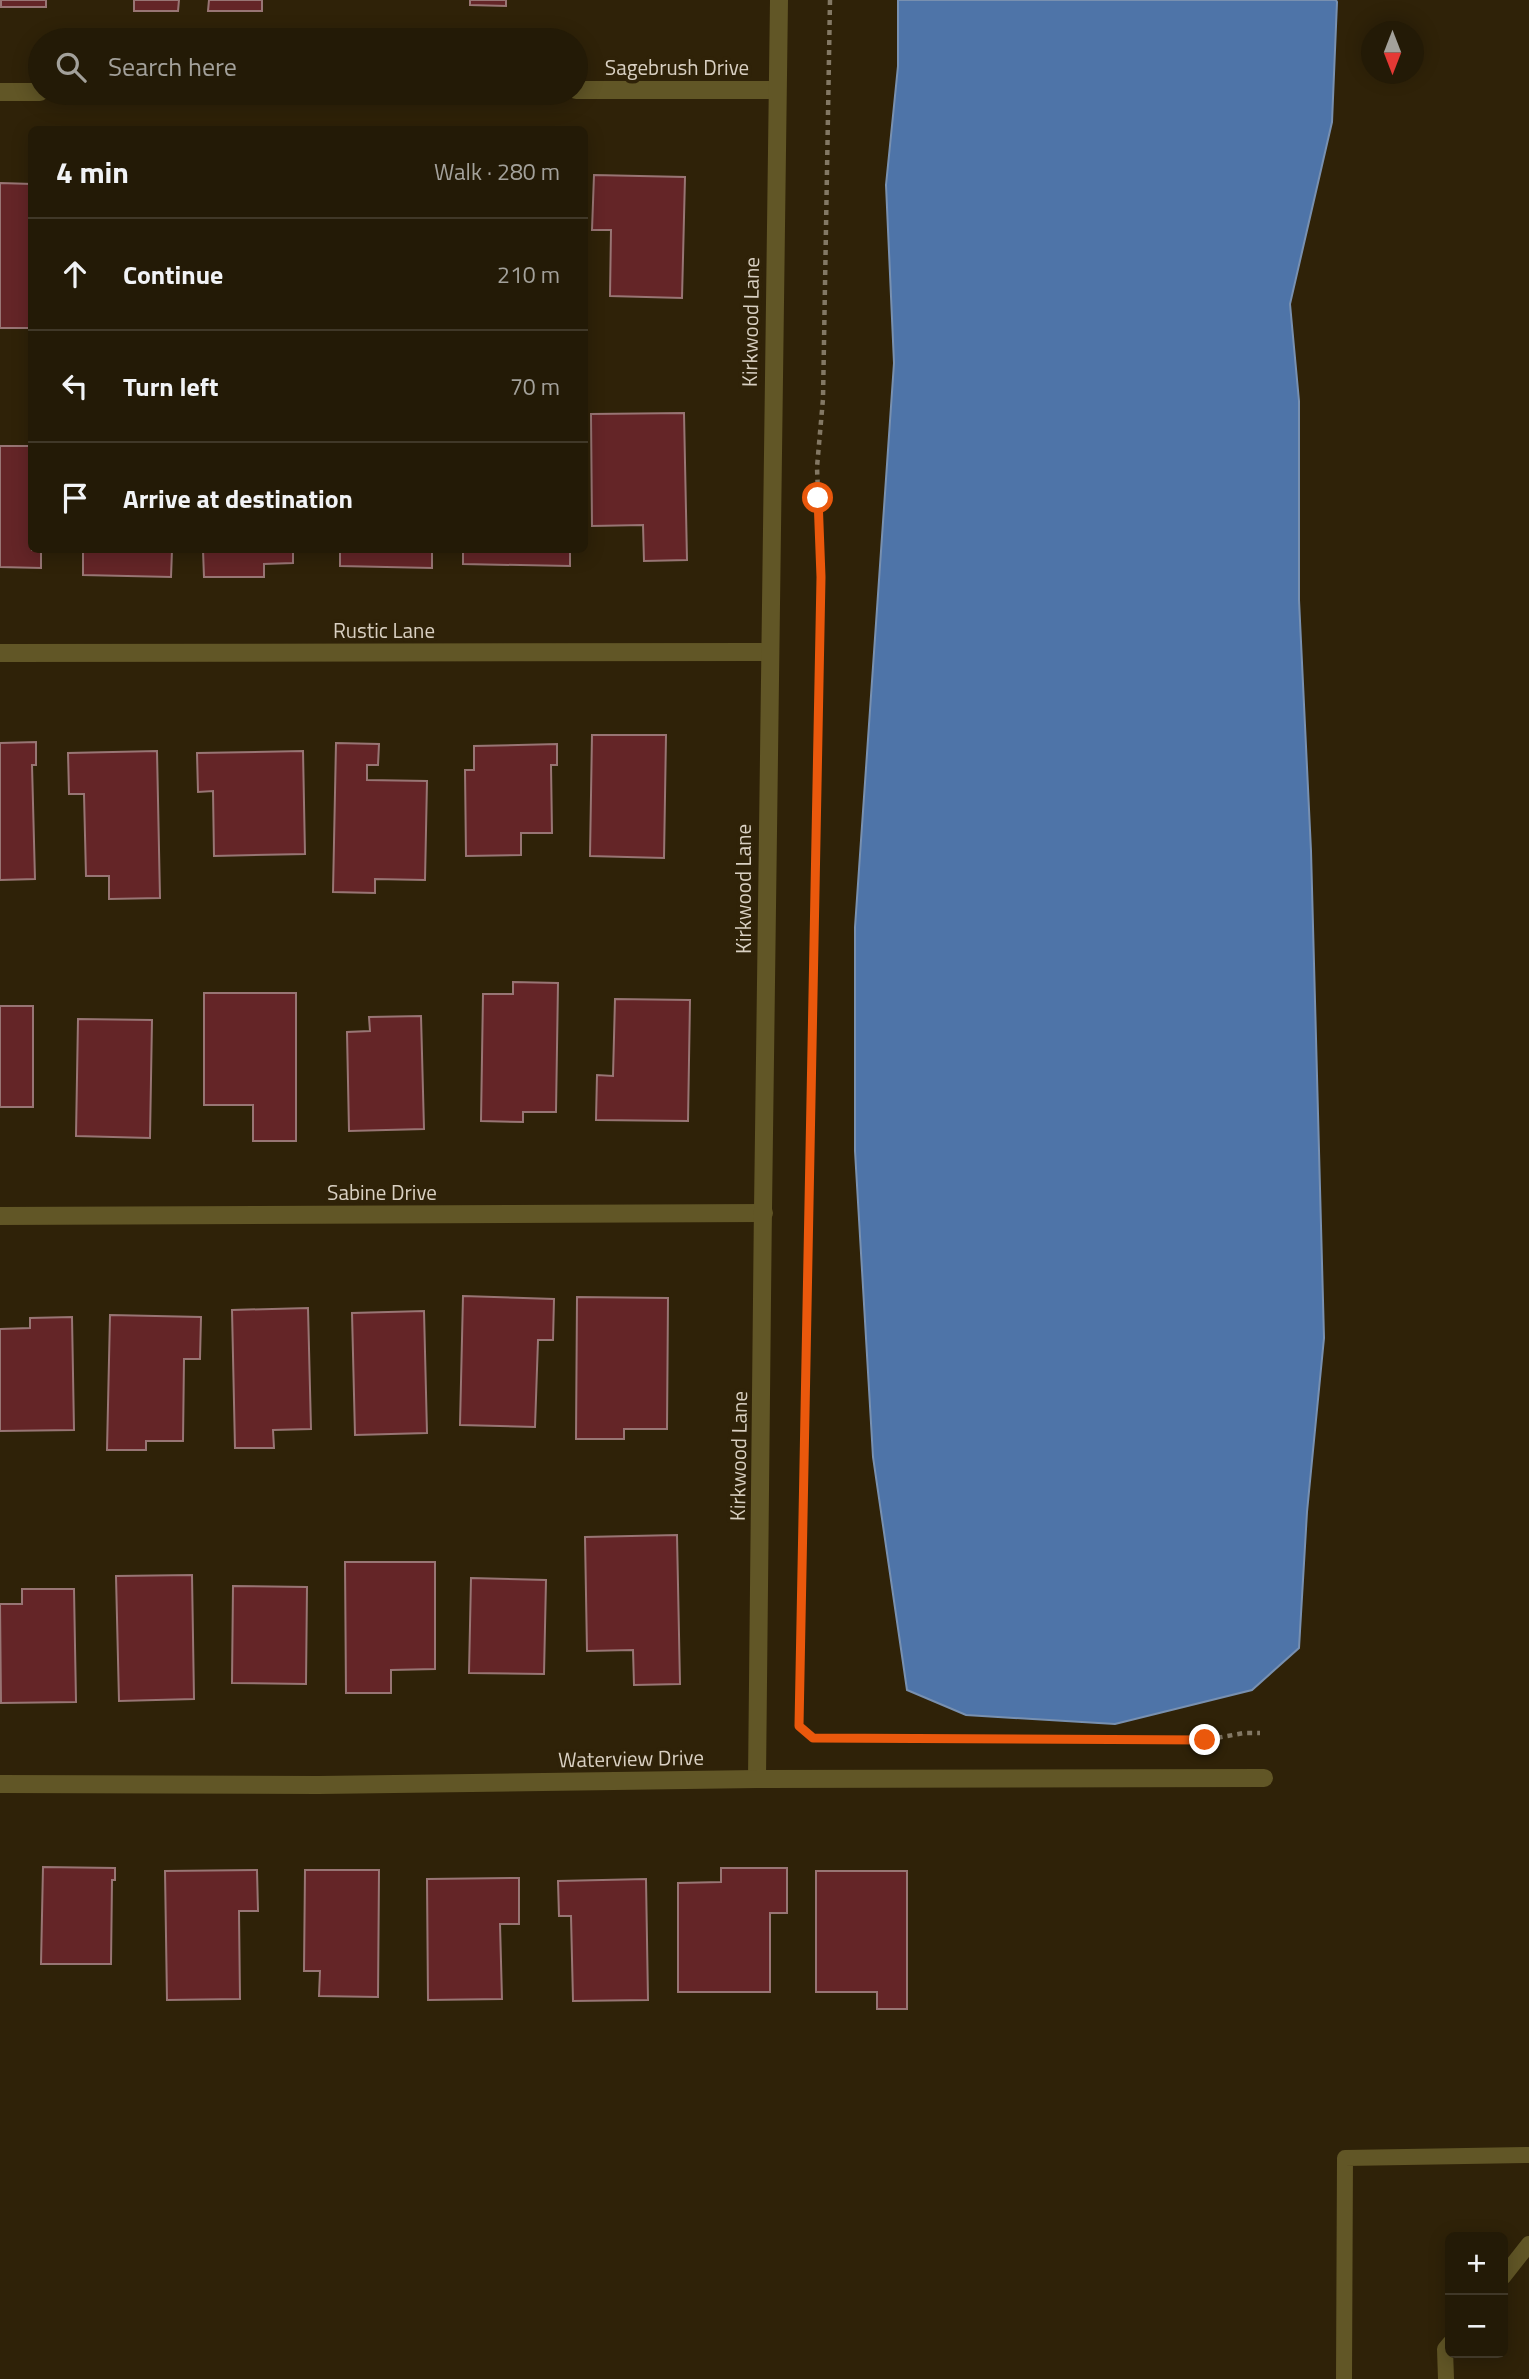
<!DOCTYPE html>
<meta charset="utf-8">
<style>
:root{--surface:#231a06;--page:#2f2714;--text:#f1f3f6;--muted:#a3a19b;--line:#403828}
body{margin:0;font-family:"Titillium Web",sans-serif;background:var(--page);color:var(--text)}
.controls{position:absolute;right:21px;bottom:21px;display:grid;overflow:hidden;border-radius:10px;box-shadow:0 4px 18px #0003}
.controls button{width:63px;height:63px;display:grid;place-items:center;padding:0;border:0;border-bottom:2px solid var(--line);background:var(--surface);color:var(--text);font:35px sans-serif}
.compass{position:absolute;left:1361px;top:21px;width:63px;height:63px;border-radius:50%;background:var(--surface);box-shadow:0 4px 18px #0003;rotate:180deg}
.stop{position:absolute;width:21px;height:21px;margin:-16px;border:5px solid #ea580c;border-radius:50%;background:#fff}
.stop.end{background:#ea580c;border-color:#fff;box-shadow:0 2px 7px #0008}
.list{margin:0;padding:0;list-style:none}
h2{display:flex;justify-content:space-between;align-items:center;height:91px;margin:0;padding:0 28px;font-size:30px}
h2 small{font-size:23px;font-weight:400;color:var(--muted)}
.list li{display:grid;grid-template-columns:46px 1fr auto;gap:21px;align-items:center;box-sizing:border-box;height:112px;padding:0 28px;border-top:2px solid var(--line)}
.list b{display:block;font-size:26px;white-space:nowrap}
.list em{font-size:23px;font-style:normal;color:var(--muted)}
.icon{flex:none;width:38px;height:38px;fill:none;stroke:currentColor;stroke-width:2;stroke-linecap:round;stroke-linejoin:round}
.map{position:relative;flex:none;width:1529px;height:2379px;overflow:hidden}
.search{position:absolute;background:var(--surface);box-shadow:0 4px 18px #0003;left:28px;top:28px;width:560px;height:77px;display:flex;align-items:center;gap:18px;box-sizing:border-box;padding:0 24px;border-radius:38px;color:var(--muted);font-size:26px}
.panel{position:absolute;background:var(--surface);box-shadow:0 4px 18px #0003;left:28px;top:126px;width:560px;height:427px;border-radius:10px}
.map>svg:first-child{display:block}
.water{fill:#4e74a8;stroke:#7890b0;stroke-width:2}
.building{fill:#642527;stroke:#987574;stroke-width:2}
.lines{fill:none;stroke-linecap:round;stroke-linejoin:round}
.path{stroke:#837864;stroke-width:4.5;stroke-dasharray:5 5;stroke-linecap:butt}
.service{stroke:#615626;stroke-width:16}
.minor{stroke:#615626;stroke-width:18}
.route{stroke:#ea580c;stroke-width:9}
.labels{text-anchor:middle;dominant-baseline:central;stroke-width:7;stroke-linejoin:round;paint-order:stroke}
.street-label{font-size:21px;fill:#d9d0c2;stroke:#2f2208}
</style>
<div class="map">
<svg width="1529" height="2379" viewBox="0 0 1529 2379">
<rect width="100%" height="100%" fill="#2f2208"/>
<!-- water -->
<path class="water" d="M898 0H1336L1337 2 1332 122 1290 304 1299 401V600L1311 851 1324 1338 1307 1512 1299 1648 1252 1690 1115 1724 966 1715 907 1690 873 1457 855 1151V927L894 363 886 185 898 66Z"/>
<!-- building -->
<g class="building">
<rect x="1" y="0" width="45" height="7"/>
<path d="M134 0H179L178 11H134Z"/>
<path d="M209 0H262V11H208Z"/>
<path d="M470 0H506V6L470 5Z"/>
<path d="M594 175 685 177 682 298 610 296 611 230H592Z"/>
<path d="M0 183 32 184V328H0Z"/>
<path d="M684 413 687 560 644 561 643 525 592 526 591 414Z"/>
<path d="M0 446H32V550H41V568L0 567Z"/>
<path d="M83 550H172L171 577 83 575Z"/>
<path d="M203 550H293V563L264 564V577H204Z"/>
<path d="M340 550H432V568L340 566Z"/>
<path d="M463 550H570V566L463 564Z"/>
<path d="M592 735H666L664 858 590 856Z"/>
<path d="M36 742V765H32L35 879 0 880V743Z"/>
<path d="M336 743 379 744 378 765H367V780L427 781 425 880 375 879V893L333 892Z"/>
<path d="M557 744V765H551L552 833H521V855L466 856 465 770H474V746Z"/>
<path d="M157 751 160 898 109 899V876H86L84 794H69L68 753Z"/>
<path d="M303 751 305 854 214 856 213 791 198 792 197 753Z"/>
<path d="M513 982 558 983 556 1112H523V1122L481 1121 483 994H513Z"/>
<path d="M204 993H296V1141H253V1105H204Z"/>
<path d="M615 999 690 1000 688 1121 596 1120 597 1075 613 1076Z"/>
<rect x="0" y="1006" width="33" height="101"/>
<path d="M421 1016 424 1129 349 1131 347 1032 370 1031 369 1017Z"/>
<path d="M78 1019 152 1020 150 1138 76 1136Z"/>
<path d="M463 1296 554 1299 553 1340H538L535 1427 460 1425Z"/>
<path d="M577 1297 668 1298 667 1429H624V1439H576Z"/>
<path d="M308 1308 311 1429 273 1430 274 1448H235L232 1310Z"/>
<path d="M424 1311 427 1433 355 1435 352 1313Z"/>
<path d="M110 1315 201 1317 200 1359H184L183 1441H146V1450H107Z"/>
<path d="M72 1317 74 1430 0 1431V1329L30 1328V1318Z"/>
<path d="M677 1535 680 1684 634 1685 633 1650 587 1651 585 1537Z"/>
<path d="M345 1562H435V1669L391 1670V1693H346Z"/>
<path d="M192 1575 194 1699 119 1701 116 1576Z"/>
<path d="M471 1578 546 1580 544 1674 469 1673Z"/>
<path d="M233 1586 307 1587 306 1684 232 1683Z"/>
<path d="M22 1589H74L76 1702 1 1703 0 1604H22Z"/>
<path d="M43 1867 115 1868V1880H112L111 1964H41Z"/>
<path d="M721 1868H787V1913H770V1992H678V1883L721 1882Z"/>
<path d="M257 1870 258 1911H239L240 1999 167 2000 165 1871Z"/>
<path d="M305 1870H379L378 1997 319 1996 320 1971H304Z"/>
<path d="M816 1871H907V2009H877V1992H816Z"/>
<path d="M519 1878V1924H500L502 1999 428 2000 427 1879Z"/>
<path d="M646 1879 648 2000 573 2001 571 1916H559L558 1881Z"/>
</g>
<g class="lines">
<!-- path -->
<path class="path" d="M830 0 823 399 817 467 821 577 799 1726 813 1738 867 1737 895 1740H1205L1244 1733H1260"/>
<!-- service -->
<g class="service">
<path d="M1503 2277 1529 2244"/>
<path d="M1344 2379 1345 2158 1529 2155"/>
<path d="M1446 2379 1445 2349 1450 2343"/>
</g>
<!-- minor -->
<g class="minor">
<path d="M576 90H777"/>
<path d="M0 92H40"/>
<path d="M0 653 767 652"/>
<path d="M0 1216 764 1213"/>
<path d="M757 1779C764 1186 767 593 779 0"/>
<path d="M0 1784 318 1785 757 1779 1264 1778"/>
</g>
</g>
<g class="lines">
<!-- route -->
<path class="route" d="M818 498 821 577 799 1726 813 1738 1205 1740"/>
</g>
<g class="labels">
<!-- street labels -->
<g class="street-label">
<text x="677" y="67">Sagebrush Drive</text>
<text transform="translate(750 322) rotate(-89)">Kirkwood Lane</text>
<text x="384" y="630">Rustic Lane</text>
<text transform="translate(743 889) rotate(-90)">Kirkwood Lane</text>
<text x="382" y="1192">Sabine Drive</text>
<text transform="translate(738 1456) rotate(-89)">Kirkwood Lane</text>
<text transform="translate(631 1758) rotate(-1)">Waterview Drive</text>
</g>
</g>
</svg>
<div class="controls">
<button>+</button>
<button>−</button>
</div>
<svg class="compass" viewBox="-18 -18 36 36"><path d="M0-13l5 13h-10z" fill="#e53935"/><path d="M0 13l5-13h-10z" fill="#a3a19b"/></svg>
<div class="stop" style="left:818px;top:498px"></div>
<div class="stop end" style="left:1205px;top:1740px"></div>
<div class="search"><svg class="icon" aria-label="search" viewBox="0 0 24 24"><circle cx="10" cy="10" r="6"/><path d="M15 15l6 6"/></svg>Search here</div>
<section class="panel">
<h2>4 min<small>Walk · 280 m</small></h2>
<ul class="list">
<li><svg class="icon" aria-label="ahead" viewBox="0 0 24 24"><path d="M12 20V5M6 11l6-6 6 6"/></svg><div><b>Continue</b></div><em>210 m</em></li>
<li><svg class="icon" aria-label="left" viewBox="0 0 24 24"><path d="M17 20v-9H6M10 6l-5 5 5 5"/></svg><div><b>Turn left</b></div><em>70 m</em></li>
<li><svg class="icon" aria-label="arrive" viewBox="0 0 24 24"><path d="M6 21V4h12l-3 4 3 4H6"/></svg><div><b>Arrive at destination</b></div></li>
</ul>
</section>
</div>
